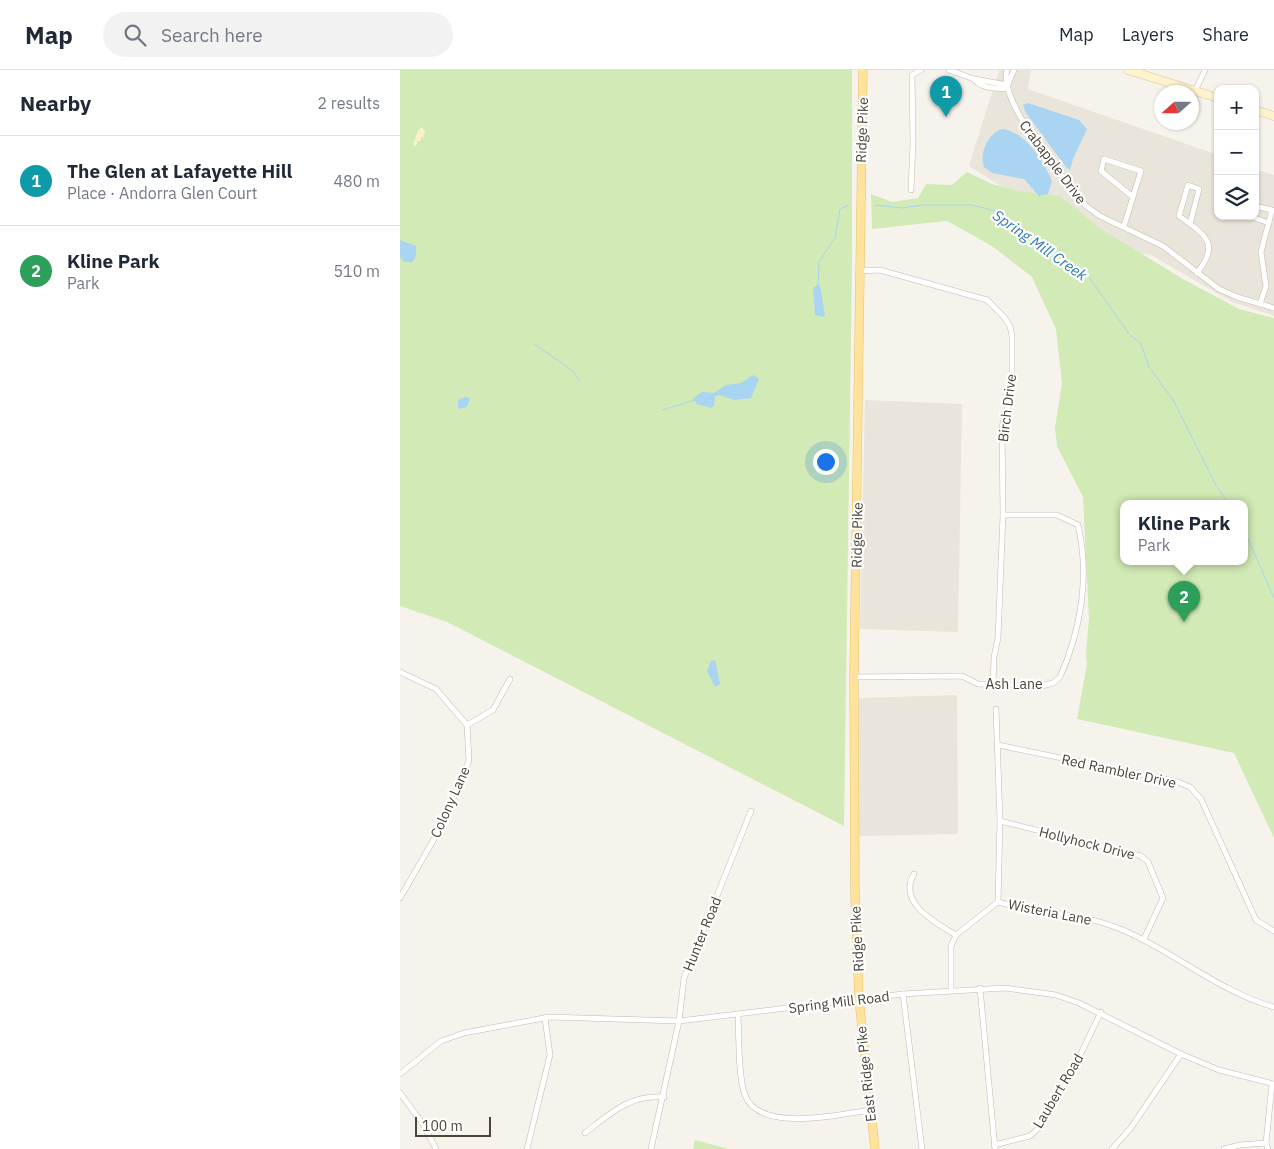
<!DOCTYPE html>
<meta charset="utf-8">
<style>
:root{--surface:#fff;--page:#f2f2f3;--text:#1f2937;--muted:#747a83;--line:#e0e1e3;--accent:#111827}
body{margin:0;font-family:"IBM Plex Sans",sans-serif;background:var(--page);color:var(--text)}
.controls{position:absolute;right:15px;top:15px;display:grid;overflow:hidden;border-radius:10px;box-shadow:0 1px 4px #0004}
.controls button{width:45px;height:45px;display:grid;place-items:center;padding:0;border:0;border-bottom:1px solid var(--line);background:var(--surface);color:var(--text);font:25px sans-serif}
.compass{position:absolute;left:754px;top:15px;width:45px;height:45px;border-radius:50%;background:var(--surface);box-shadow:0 1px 4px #0004;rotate:249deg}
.scale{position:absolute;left:15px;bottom:12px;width:76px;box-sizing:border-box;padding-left:5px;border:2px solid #4b4439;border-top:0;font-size:14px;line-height:18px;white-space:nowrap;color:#4b4439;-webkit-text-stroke:4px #fff;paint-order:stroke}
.you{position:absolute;left:425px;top:391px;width:18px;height:18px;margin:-12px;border:4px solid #fff;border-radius:50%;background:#1a73e8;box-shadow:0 0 0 8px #1a73e833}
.badge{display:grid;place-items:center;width:32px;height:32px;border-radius:50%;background:var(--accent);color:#fff;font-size:16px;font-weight:700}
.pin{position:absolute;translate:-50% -41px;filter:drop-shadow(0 1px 2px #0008)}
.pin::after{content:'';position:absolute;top:26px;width:18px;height:15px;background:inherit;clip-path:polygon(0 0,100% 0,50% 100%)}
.popup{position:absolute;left:720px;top:430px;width:128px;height:65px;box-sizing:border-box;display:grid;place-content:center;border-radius:10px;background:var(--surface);filter:drop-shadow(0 1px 4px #0005);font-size:16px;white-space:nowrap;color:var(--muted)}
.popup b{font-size:19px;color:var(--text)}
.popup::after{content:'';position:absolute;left:50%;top:100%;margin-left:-10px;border:10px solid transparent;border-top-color:var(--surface)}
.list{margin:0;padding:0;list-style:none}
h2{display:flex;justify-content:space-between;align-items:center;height:65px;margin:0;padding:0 20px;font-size:21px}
h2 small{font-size:16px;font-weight:400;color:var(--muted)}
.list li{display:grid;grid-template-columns:32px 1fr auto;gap:15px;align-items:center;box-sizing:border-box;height:90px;padding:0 20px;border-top:1px solid var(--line)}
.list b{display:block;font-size:19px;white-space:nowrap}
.list p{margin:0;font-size:16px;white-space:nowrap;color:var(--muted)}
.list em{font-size:16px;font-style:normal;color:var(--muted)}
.icon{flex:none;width:28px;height:28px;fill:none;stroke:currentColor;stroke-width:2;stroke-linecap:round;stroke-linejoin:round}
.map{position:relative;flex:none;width:874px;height:1079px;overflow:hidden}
header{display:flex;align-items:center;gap:30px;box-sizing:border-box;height:70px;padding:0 25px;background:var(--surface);border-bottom:1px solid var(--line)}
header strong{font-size:24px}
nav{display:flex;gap:28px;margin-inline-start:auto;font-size:18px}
.search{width:350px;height:45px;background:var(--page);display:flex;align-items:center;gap:12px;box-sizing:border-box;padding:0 18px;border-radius:28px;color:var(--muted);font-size:19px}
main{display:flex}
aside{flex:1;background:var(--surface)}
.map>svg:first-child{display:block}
.residential{fill:#eae5da}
.green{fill:#d2eab5;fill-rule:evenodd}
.sand{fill:#f9efc9}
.water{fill:#a9d4f2}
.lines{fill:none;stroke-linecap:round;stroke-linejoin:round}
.stream{stroke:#a9d4f2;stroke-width:1}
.minor-casing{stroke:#c2bbae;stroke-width:6}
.secondary-casing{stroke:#d6c79b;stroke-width:9}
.primary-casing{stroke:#e6c16a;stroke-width:9}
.minor{stroke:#fff;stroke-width:5}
.secondary{stroke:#fff3cd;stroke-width:8}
.primary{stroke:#ffe39c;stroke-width:8}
.labels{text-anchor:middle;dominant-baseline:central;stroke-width:4.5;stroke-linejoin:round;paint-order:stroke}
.street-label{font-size:14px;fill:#4b4439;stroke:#fff}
.water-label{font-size:15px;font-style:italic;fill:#2e7ab2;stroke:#fff}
</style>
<header>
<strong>Map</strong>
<div class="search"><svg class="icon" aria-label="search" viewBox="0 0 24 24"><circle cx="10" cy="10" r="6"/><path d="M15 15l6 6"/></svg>Search here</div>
<nav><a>Map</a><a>Layers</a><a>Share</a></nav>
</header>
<main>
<aside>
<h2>Nearby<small>2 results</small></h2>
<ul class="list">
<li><span class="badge" style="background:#0f9aa8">1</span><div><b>The Glen at Lafayette Hill</b><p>Place · Andorra Glen Court</p></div><em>480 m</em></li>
<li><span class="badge" style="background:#2e9e5b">2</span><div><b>Kline Park</b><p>Park</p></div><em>510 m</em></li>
</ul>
</aside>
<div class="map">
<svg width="874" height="1079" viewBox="0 0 874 1079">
<rect width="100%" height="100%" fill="#f6f3ec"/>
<!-- residential -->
<g class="residential">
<path d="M599 0H631L628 19 818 85V146H855V99L874 105V246L832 232 751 185 696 176 569 96Z"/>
<path d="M465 330 562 334 558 562 460 559Z"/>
<path d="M557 625 558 764 459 766V628Z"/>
</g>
<!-- green -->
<g class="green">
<path d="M0 0H452V195L444 756 47 552 0 536Z"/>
<path d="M567 102 592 114 618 121 660 126 701 159 783 209 839 239 874 248V768L834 683 677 649 687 594 686 583 689 548 683 427 657 376 655 358 662 313 656 259 632 207 592 176 547 151 472 159 471 124 492 132 518 128 526 114 552 115ZM724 433H844V491H724Z"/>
<path d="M295 1070 329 1079H293Z"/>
</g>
<!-- sand -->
<path class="sand" d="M22 57 25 61 23 68 21 67V71H18L16 76 13 75 18 60Z"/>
<!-- water -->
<g class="water">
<path d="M628 33 679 50 687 59 673 89 670 100 666 97 626 43 623 35Z"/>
<path d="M602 59C625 61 644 91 652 111L648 124 639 126 624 109 592 103 584 97C579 84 588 63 602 59Z"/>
<path d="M0 170 16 176V186L12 192H4L0 187Z"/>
<path d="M417 215 420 216 425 245 423 247 415 245 413 218Z"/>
<path d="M353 305 359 309 351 328 335 330 319 325 315 326 314 336 311 338 297 334 293 328 302 322 314 323 326 315 341 313Z"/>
<path d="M65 327 70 328 67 337 58 339V330Z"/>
<path d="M315 590 320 614 315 617 307 601 311 591Z"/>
</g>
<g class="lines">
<!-- stream -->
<g class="stream">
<path d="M475 135 502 138 524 135H572L595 141 689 207 729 264 741 274 749 297 773 330 816 415 828 433"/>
<path d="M418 217 419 192 435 168 440 139 449 135"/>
<path d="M134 274 173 301 180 312"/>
<path d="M262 340 295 330"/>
<path d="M844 460 874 528"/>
</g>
<defs>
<g id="minor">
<path d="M549 0 574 9 608 15"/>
<path d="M607 0C598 34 665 108 686 136L700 146 763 176 819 219 837 227 874 238"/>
<path d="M574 9C581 19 596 18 608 19"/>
<path d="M608 14 614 0"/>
<path d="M795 21 805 0"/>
<path d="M511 120 513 73 512 5 521 0"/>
<path d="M855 136 872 140 861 182 866 216 860 234"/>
<path d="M849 146 869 153"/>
<path d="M790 154 799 119 788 115 779 146C805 165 821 173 797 203"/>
<path d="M724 156 741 101 704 89 701 101 733 127"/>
<path d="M460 201 480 200 587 230 604 247 610 256 612 266V323L602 357 603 445 598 568 594 587 593 615"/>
<path d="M0 602 36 619 67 655 69 691 41 757 0 828"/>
<path d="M454 607 562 606 578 614 642 616 653 613 660 607C681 560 690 506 678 455L657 445H603"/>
<path d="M596 639 600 751 598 832"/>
<path d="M67 655 93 640 110 609"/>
<path d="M598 675 778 712 790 717 801 729 856 850 874 861"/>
<path d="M600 751 741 786 748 792 763 828 744 869"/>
<path d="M514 804C497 833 536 853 556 865"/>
<path d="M598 832C640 843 685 843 725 861 774 882 822 923 874 937"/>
<path d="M580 918 595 1079"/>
<path d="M551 920V876L556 865 598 832"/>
<path d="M503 924 522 1079"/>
<path d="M338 945C339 965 338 1008 345 1025 359 1063 438 1045 470 1040"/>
<path d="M0 1004 41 971 64 963 149 947 279 951 503 924 605 918 656 925 679 933 781 984 819 1000 874 1014"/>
<path d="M0 1023 23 1054 36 1079"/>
<path d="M185 1063C211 1043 229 1025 264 1027"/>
<path d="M594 1075 630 1066 641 1056 671 1004 701 942"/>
<path d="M127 1079 150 985 145 948"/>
<path d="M251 1079 279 951 284 908 351 741"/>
<path d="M712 1079 730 1059 781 984"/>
<path d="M824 1079 840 1075 866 1073"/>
<path d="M868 1079 866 1073 872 1014"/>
</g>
<g id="secondary">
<path d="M728 0 818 28"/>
<path d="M855 40 874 46"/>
</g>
<path id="primary" d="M463 0 454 607 455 826 459 929 475 1079"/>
</defs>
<!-- minor casing -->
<use href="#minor" class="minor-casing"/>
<!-- secondary casing -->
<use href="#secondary" class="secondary-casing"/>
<!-- primary casing -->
<use href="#primary" class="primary-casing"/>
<!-- minor -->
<use href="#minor" class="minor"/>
<!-- secondary -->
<use href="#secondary" class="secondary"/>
<!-- primary -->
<use href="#primary" class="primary"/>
</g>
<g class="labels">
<!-- street labels -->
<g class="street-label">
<text transform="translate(462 60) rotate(-88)">Ridge Pike</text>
<text transform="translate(653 92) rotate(53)">Crabapple Drive</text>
<text transform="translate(607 338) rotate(-83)">Birch Drive</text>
<text transform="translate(457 465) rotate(-89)">Ridge Pike</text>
<text x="614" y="614">Ash Lane</text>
<text transform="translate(719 701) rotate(12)">Red Rambler Drive</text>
<text transform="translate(50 732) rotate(-66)">Colony Lane</text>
<text transform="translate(687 773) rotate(14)">Hollyhock Drive</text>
<text transform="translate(650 842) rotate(11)">Wisteria Lane</text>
<text transform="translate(302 864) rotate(-68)">Hunter Road</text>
<text transform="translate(457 869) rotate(-93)">Ridge Pike</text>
<text transform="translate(439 932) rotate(-7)">Spring Mill Road</text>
<text transform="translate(466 1004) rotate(-96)">East Ridge Pike</text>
<text transform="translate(658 1021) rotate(-59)">Laubert Road</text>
</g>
<!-- water labels -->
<g class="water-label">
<text transform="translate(640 175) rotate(35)">Spring Mill Creek</text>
</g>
</g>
</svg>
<div class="controls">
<button>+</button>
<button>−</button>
<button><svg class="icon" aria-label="layers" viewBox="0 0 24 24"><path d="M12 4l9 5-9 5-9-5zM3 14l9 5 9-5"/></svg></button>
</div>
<svg class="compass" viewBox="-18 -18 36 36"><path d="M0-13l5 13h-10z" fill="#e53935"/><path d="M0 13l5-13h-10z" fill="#747a83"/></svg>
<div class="scale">100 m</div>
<div class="you"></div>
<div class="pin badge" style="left:546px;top:47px;background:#0f9aa8">1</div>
<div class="pin badge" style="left:784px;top:552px;background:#2e9e5b">2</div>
<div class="popup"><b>Kline Park</b>Park</div>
</div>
</main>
